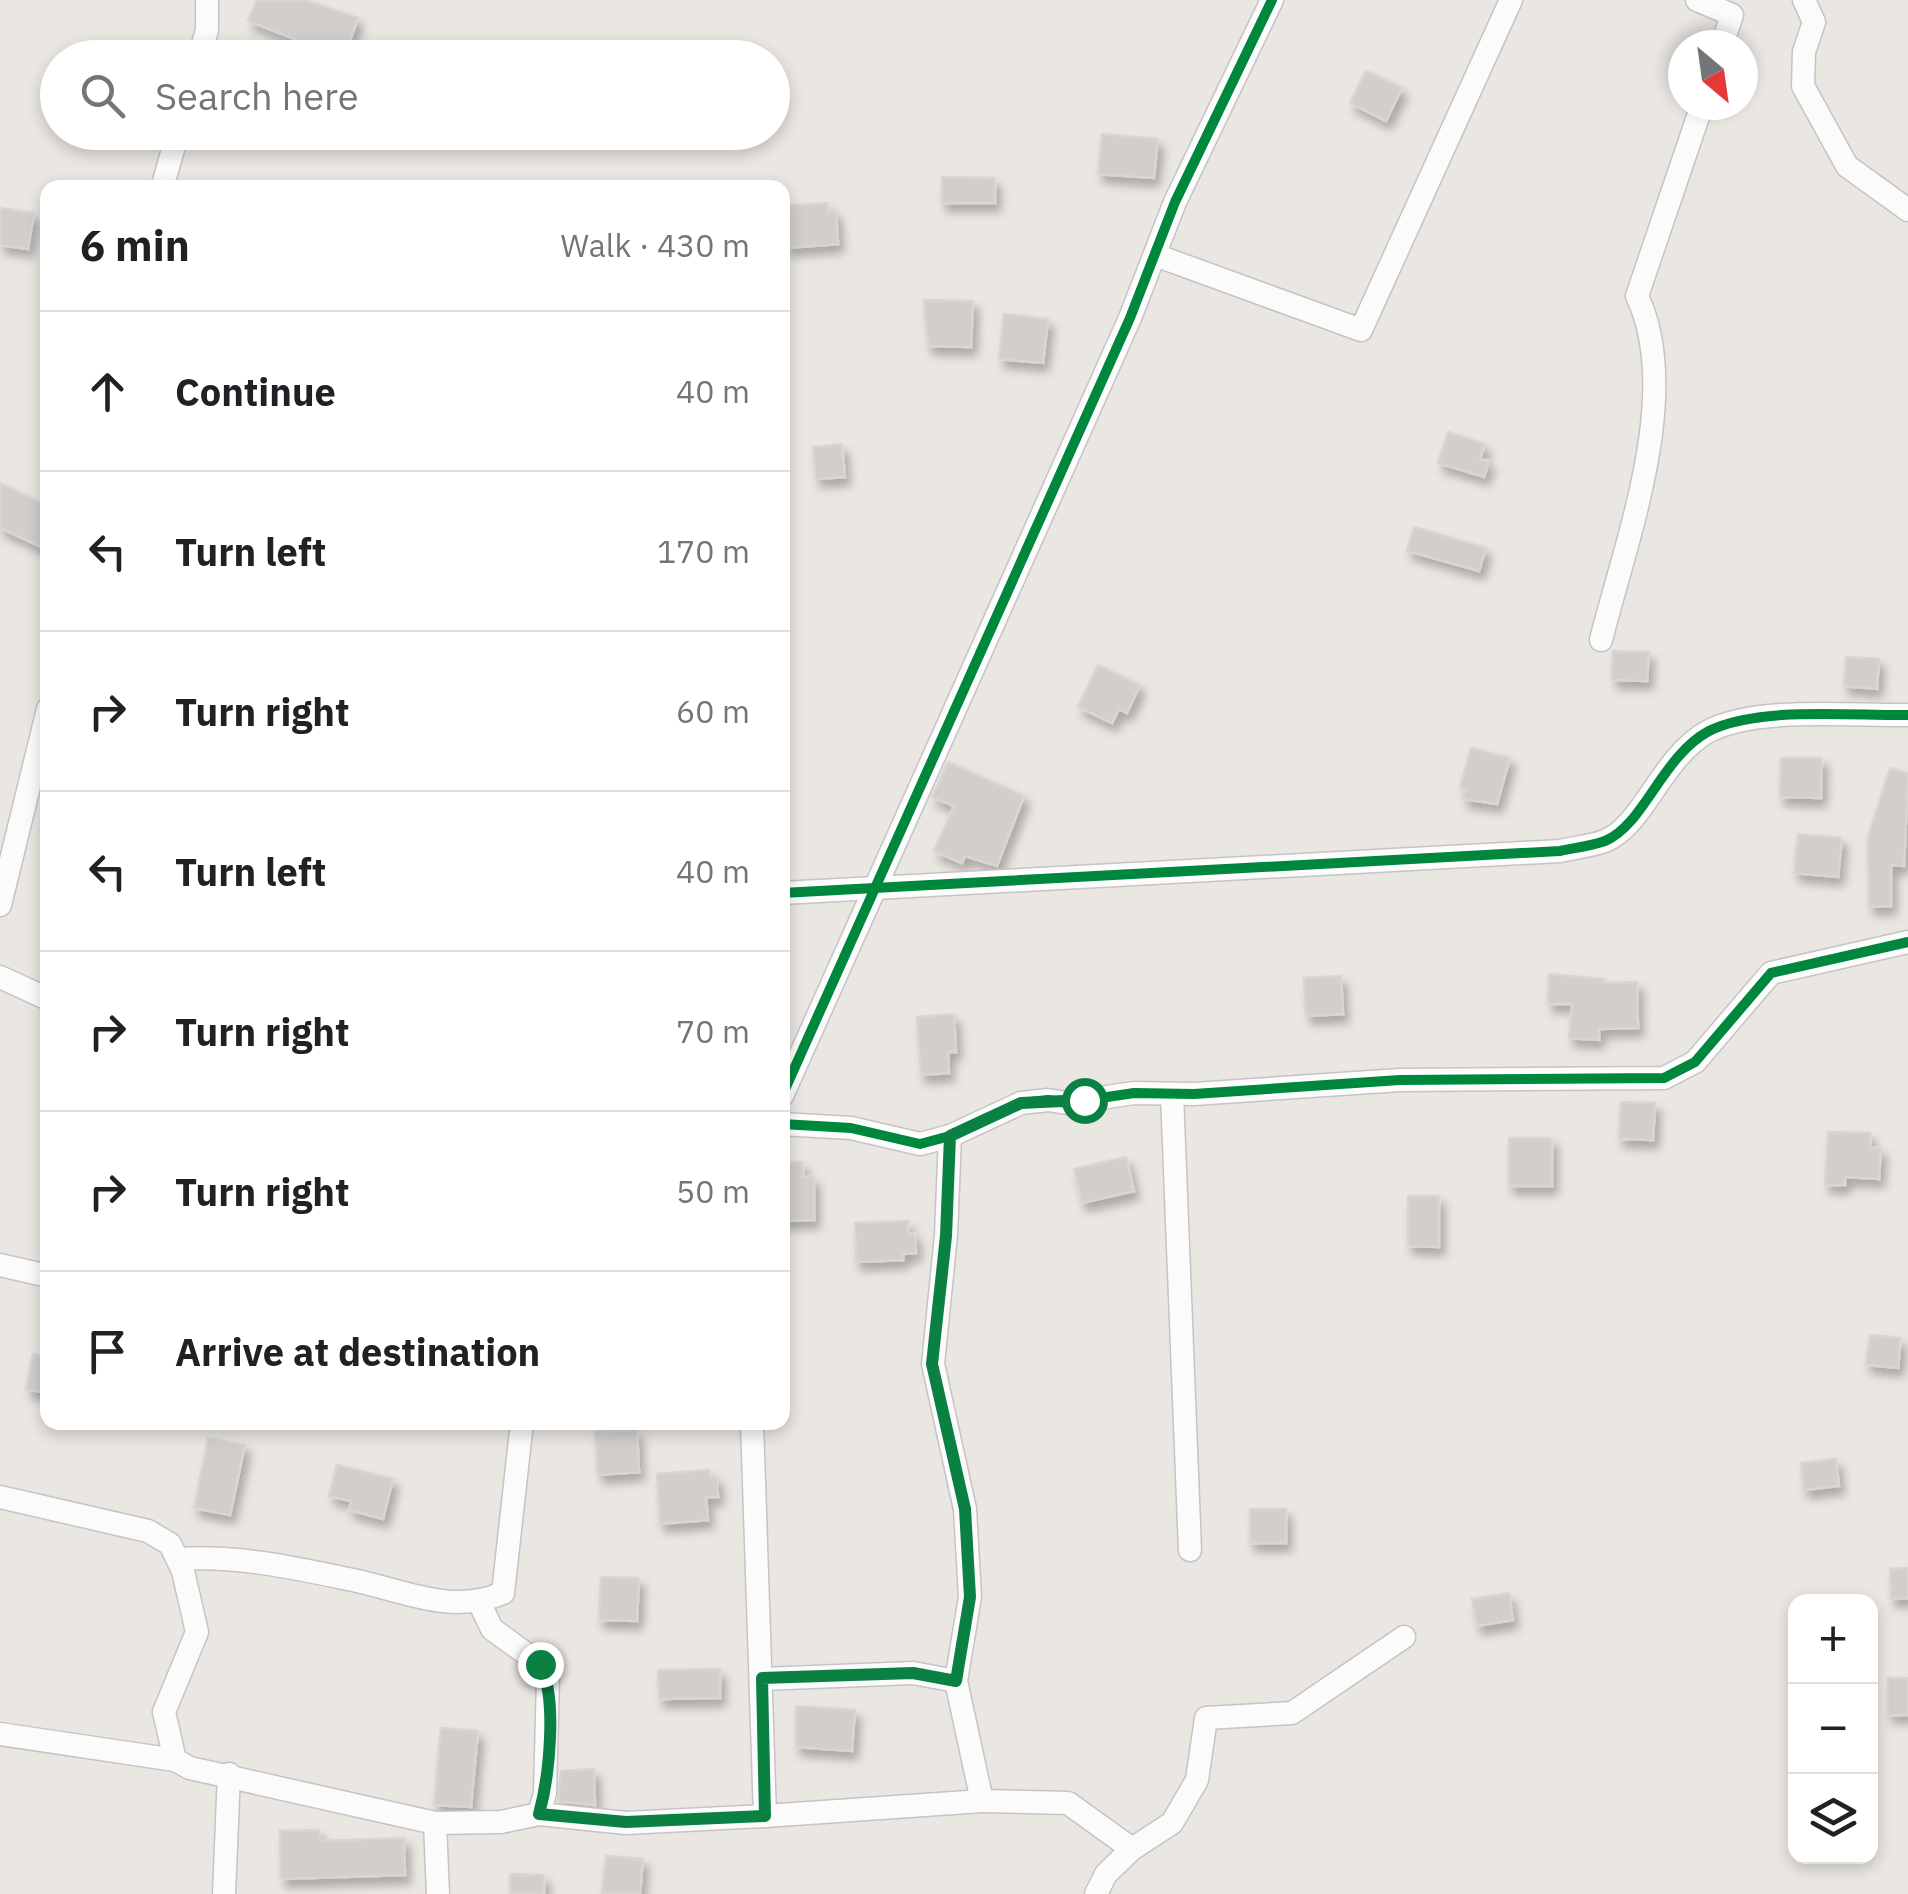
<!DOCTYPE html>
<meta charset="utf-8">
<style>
:root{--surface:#fff;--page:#f2f2f2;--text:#202124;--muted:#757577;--line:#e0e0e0}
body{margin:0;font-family:"IBM Plex Sans",sans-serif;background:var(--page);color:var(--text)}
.controls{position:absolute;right:30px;bottom:30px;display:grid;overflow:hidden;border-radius:20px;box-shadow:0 5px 15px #0003}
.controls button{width:90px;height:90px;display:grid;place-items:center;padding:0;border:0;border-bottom:2px solid var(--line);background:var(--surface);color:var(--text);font:50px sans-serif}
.compass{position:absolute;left:1668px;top:30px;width:90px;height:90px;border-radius:50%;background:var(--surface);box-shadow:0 5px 15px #0003;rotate:151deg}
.stop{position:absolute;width:30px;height:30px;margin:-22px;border:8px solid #0b8043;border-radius:50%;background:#fff}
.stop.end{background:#0b8043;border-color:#fff;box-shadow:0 2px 10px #0008}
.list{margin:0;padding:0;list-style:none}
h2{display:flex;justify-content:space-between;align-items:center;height:130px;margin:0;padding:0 40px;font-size:42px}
h2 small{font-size:32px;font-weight:400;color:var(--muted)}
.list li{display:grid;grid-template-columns:65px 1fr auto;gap:30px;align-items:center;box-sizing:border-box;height:160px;padding:0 40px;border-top:2px solid var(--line)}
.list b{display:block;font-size:38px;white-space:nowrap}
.list em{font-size:32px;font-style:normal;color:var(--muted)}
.icon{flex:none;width:55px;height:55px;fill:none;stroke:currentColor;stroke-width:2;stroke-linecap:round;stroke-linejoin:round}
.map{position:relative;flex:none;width:1908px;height:1894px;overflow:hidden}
.search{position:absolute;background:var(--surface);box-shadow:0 5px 15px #0003;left:40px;top:40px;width:750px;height:110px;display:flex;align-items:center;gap:25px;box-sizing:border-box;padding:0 35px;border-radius:55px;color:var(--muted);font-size:38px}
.panel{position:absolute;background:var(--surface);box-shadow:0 5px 15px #0003;left:40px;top:180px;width:750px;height:1250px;border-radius:20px}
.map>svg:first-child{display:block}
.building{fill:#d1cecc;stroke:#d9d5d2;stroke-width:2.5;filter:url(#shadow)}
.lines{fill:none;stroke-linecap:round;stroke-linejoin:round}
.minor-casing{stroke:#c5c4c4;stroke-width:25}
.minor{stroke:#fcfbfb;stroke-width:22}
.cycleway-casing{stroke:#fff;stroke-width:16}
.cycleway{stroke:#00873e;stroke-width:10}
.route{stroke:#0b8043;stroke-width:12}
</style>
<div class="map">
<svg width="1908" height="1894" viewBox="0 0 1908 1894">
<defs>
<filter id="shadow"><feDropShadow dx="5" dy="8" stdDeviation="5" flood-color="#0004"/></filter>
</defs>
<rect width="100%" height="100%" fill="#eae6e2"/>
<!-- building -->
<g class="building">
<path d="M257 0H305L358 18 344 58 248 21Z"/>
<path d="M1366 71 1402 88 1386 121 1350 103Z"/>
<path d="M1102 134 1158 139 1154 178 1098 174Z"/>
<path d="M942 177 995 178V203H942Z"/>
<path d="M828 203V212L836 211 838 244 786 248 783 206Z"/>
<path d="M0 208 34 213 28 249 0 245Z"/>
<path d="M924 300 973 301 971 347 928 346Z"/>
<path d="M1004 314 1048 319 1043 363 999 359Z"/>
<path d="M1448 432 1485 444 1480 459 1489 461 1484 477 1438 463Z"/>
<path d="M842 444 845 477 816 479 813 447Z"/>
<path d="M0 483 48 506V550L0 528Z"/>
<path d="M1414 527 1486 548 1479 571 1407 551Z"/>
<path d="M1613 651 1649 652 1647 681 1612 680Z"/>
<path d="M1846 657 1879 659 1877 689 1844 686Z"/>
<path d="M1098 665 1140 685 1127 713 1119 709 1112 723 1078 707Z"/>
<path d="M1471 748 1510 758 1497 804 1463 799 1466 789 1460 788Z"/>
<path d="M1781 758H1822L1821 798 1780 797Z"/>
<path d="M948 762 1024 796 997 866 965 856 962 863 934 851 954 806 932 797Z"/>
<path d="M1890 768 1908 774 1904 866 1891 865V906L1869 907 1868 837Z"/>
<path d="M1798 834 1842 838 1838 877 1794 873Z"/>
<path d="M1549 974 1604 979 1603 983 1637 982 1638 1028 1599 1029V1040L1569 1038 1572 1004H1548Z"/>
<path d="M1341 976 1343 1014 1306 1016 1304 978Z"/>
<path d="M954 1014 956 1052H948L949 1073 921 1075 917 1017Z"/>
<path d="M1621 1102 1655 1103 1653 1140 1619 1139Z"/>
<path d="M1828 1132 1870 1133V1148H1881L1879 1179 1845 1177V1185H1825Z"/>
<rect x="1509" y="1138" width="43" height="48"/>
<path d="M1126 1157 1134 1191 1082 1203 1074 1169Z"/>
<path d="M782 1162H803V1177H814V1220L782 1221Z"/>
<path d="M1408 1196H1439V1247L1408 1246Z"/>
<path d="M908 1221V1234H915L916 1253 903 1254V1260L856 1262 855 1223Z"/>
<path d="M1870 1335 1901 1338 1898 1368 1866 1365Z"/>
<path d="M33 1354 48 1357V1393L26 1389Z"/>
<path d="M637 1430 639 1472 598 1475 595 1432Z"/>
<path d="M208 1438 245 1445 230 1515 194 1508Z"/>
<path d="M1836 1459 1839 1486 1804 1490 1801 1463Z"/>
<path d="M337 1465 393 1479 383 1519 349 1510 351 1501 329 1496Z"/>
<path d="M709 1470 710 1477H717L718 1497H706L708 1520 660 1524 657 1474Z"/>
<rect x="1250" y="1509" width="36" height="34"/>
<path d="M1908 1568V1598L1891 1599 1890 1569Z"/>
<path d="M601 1577 639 1578 637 1621 599 1620Z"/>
<path d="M1509 1593 1513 1620 1477 1626 1472 1599Z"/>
<path d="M720 1669V1698L659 1699 658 1670Z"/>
<rect x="1888" y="1678" width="20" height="37"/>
<path d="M796 1706 855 1710 852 1751 796 1747Z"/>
<path d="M441 1728 478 1731 471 1807 434 1805Z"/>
<path d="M594 1769 595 1805 558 1801 561 1771Z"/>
<path d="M319 1830 320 1841 404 1838 405 1875 281 1879 280 1831Z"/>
<path d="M606 1856 643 1859 640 1894H602Z"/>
<path d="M510 1874 544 1875V1894H510Z"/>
</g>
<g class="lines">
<defs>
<g id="minor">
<path d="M1697 0 1732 15 1722 45"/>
<path d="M1804 0 1814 22 1804 52 1803 86 1847 166 1908 210"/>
<path d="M199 58 207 30V0"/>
<path d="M162 188 178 132"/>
<path d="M1155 255 1361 330 1511 0"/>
<path d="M1601 640C1626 540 1683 393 1637 296L1702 105"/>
<path d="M782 893 1560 851C1574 848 1591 846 1605 841 1644 825 1662 756 1709 731 1758 706 1853 716 1908 715"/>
<path d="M0 905 48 709"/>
<path d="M0 977 48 999"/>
<path d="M1172 1094 1190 1550"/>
<path d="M782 1096 1130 318 1175 202 1272 0"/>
<path d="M782 1124 851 1128 920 1144 950 1136 1021 1103 1048 1100 1067 1103 1134 1093 1194 1094 1400 1080 1664 1078 1695 1062 1771 973 1908 942"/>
<path d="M0 1265 48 1276"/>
<path d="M0 1497 148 1531 170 1544 183 1571 197 1632 164 1712 175 1760 190 1768 435 1823 501 1822 539 1814 545 1793 548 1679 540 1664 492 1629 479 1602"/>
<path d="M178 1559C238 1555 294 1568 353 1580 405 1591 452 1615 503 1593L522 1422"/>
<path d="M762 1679 913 1673 956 1681 970 1597 965 1509 933 1364 946 1235 950 1136"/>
<path d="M956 1681 982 1801 1068 1803 1132 1849 1172 1823 1197 1780 1206 1718 1292 1713 1404 1637"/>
<path d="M0 1734 175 1760"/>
<path d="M539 1814 626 1823 765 1816 752 1422"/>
<path d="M765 1816 982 1801"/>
<path d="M435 1823 438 1894"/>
<path d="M224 1894 229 1774"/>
<path d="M1096 1894 1106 1874 1132 1849"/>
</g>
</defs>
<!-- minor casing -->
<use href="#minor" class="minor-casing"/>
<!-- minor -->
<use href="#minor" class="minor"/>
<defs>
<g id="cycleway">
<path d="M782 893 1560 851C1574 848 1591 846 1605 841 1644 825 1662 756 1709 731 1758 706 1853 716 1908 715"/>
<path d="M782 1096 1130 318 1175 202 1272 0"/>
<path d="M782 1124 851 1128 920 1144 950 1136 1021 1103 1048 1100 1067 1103 1134 1093 1194 1094 1400 1080 1664 1078 1695 1062 1771 973 1908 942"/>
</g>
</defs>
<!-- cycleway casing -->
<use href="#cycleway" class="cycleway-casing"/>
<!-- cycleway -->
<use href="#cycleway" class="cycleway"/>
</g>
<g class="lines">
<!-- route -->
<path class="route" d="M540 1664C558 1698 549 1778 539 1814L626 1822 765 1816 762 1678 913 1673 956 1681 970 1597 965 1509 932 1364 946 1236 950 1136 1021 1103 1084 1100"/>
</g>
</svg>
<div class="controls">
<button>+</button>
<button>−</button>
<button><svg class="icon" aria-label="layers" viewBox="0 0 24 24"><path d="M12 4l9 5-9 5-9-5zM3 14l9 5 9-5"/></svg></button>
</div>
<svg class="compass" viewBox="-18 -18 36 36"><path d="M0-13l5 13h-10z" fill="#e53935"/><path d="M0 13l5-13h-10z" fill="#757577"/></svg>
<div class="stop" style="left:1084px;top:1100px"></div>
<div class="stop end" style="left:540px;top:1664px"></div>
<div class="search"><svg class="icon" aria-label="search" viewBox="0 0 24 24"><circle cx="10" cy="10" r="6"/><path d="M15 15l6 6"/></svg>Search here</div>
<section class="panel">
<h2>6 min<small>Walk · 430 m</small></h2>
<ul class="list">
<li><svg class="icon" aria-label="ahead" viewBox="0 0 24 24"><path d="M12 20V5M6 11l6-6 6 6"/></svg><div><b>Continue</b></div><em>40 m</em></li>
<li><svg class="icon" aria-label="left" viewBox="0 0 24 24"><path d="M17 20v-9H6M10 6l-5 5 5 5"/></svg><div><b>Turn left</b></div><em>170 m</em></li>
<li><svg class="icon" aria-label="right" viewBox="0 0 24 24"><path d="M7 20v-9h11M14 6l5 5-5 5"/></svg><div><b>Turn right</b></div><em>60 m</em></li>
<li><svg class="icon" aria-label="left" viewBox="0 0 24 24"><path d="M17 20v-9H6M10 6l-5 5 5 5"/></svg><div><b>Turn left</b></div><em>40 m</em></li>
<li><svg class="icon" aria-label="right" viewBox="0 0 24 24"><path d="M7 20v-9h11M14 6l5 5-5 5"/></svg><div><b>Turn right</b></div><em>70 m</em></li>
<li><svg class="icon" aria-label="right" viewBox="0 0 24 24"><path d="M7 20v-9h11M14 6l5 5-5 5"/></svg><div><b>Turn right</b></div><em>50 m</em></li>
<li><svg class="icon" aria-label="arrive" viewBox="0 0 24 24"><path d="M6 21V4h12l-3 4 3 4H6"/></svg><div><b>Arrive at destination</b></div></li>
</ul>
</section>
</div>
